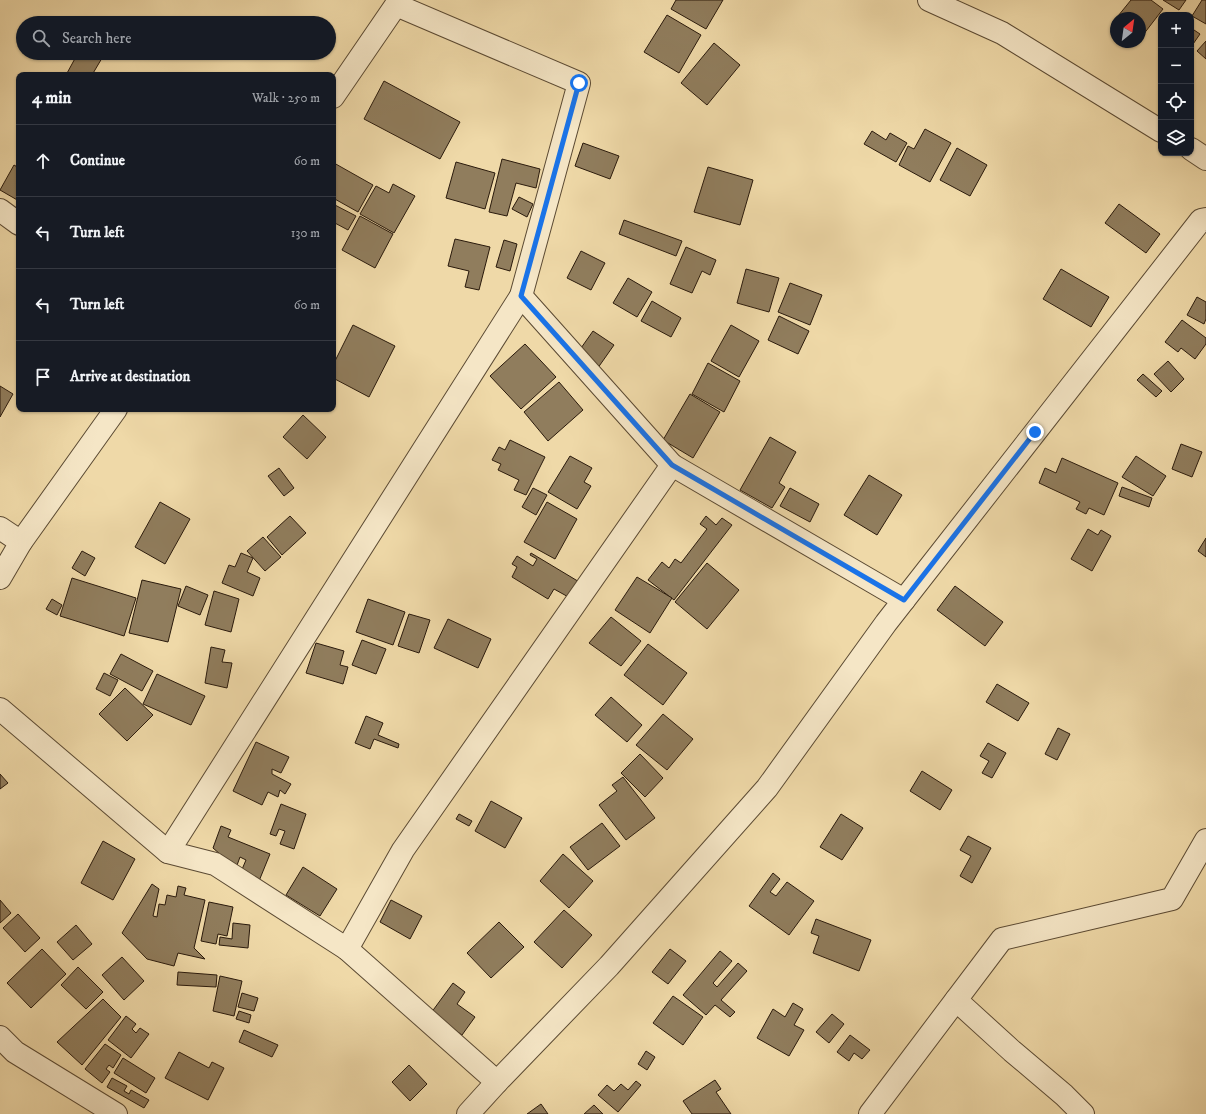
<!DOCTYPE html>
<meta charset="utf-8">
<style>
:root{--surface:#171b24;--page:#242831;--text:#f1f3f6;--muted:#9ea1a6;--line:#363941}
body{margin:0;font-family:"IM FELL DW Pica",serif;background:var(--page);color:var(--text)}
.controls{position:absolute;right:12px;top:12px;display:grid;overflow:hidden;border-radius:8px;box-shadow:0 1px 3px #0004}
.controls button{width:36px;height:36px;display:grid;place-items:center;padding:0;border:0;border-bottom:1px solid var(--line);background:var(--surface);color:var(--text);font:20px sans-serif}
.compass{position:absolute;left:1110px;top:12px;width:36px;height:36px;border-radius:50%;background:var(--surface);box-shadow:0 1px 3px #0004;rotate:29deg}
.stop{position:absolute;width:12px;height:12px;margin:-9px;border:3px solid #1a73e8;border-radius:50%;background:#fff}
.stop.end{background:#1a73e8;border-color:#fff;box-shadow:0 1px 4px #0008}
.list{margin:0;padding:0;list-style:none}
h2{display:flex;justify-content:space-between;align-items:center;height:52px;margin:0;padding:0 16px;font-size:17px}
h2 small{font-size:13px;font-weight:400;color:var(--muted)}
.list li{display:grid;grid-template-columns:26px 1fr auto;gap:12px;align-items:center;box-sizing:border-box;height:72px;padding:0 16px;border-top:1px solid var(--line)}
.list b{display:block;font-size:15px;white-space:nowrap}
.list em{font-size:13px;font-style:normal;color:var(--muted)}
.icon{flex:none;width:22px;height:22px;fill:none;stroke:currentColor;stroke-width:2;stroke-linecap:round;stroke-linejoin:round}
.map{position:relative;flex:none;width:1206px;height:1114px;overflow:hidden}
.search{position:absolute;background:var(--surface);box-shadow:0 1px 3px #0004;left:16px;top:16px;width:320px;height:44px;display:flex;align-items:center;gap:10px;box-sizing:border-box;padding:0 14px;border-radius:22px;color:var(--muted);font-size:15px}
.panel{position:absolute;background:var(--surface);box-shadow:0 1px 3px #0004;left:16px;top:72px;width:320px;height:340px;border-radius:8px}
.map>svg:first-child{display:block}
.building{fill:#907d5d;stroke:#2a1a0c}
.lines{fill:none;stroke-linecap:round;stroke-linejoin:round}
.minor-casing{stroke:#5b4a33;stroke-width:24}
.minor{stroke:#f5e6c6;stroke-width:22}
.route{stroke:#1a73e8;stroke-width:5}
</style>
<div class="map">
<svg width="1206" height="1114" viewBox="0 0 1206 1114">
<rect width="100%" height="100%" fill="#efd9a8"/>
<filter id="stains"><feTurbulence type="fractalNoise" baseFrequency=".005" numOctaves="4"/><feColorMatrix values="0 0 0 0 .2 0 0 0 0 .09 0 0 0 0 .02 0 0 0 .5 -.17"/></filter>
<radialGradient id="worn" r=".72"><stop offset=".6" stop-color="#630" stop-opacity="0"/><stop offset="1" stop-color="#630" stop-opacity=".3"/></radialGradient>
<!-- building -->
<g class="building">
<path d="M676 0H723L706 29 671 9Z"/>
<path d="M1131 0H1151L1163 9 1143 35 1140 33V18H1120L1118 16Z"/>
<path d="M1163 0H1186L1179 10Z"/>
<path d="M1202 0H1206V24L1192 16Z"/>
<path d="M667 15 701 35 679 73 644 52Z"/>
<path d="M1191 28 1200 34 1191 47Z"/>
<path d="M1206 41V59L1197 51Z"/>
<path d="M714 43 740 65 707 105 681 83Z"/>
<path d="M78 53H105L92 75H66Z"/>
<path d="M384 81 460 122 440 159 364 119Z"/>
<path d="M925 129 951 143 930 182 899 165 908 146 914 149Z"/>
<path d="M872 131 886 140 890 133 907 143 896 162 864 144Z"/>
<path d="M583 143 619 156 610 179 575 166Z"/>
<path d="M957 148 987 165 970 196 940 180Z"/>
<path d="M502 159 540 169 536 188 516 183 507 216 489 212Z"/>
<path d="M456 162 495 173 485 209 446 198Z"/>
<path d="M334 163 373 185 358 212 333 198Z"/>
<path d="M14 165 19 168V201L0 190Z"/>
<path d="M708 167 753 180 740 225 694 212Z"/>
<path d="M393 184 415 196 394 233 360 214 376 186 389 193Z"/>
<path d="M519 197 533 204 527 217 512 209Z"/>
<path d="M333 204 356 216 348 230 333 222Z"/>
<path d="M1119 204 1160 234 1146 253 1105 223Z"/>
<path d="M360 216 393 234 375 268 342 250Z"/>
<path d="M624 220 682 241 676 256 619 234Z"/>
<path d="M455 239 490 247 479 290 465 287 469 271 448 266Z"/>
<path d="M504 240 517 244 510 271 496 267Z"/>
<path d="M686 247 716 260 710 275 702 271 692 293 670 284Z"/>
<path d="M581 251 605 263 591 290 567 278Z"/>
<path d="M746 269 779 278 769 312 737 303Z"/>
<path d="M1061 269 1109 297 1091 327 1043 299Z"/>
<path d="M628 278 652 292 637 317 613 303Z"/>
<path d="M790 283 822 295 810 325 778 312Z"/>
<path d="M1197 297 1206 302V319L1204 324 1187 315Z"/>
<path d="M652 301 681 318 671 337 641 321Z"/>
<path d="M779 316 809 331 798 354 768 340Z"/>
<path d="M1182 320 1206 338V344L1195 359 1181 348 1178 352 1165 342Z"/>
<path d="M353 325 395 346 369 397 333 378V365Z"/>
<path d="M731 325 759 341 739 377 711 361Z"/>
<path d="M593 331 614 345 595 372 574 358Z"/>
<path d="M525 344 556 377 521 409 490 376Z"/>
<path d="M1168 361 1184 379 1171 392 1154 374Z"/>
<path d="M708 363 740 381 724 412 692 394Z"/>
<path d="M1143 374 1162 391 1156 397 1137 380Z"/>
<path d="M559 382 583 410 548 441 524 412Z"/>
<path d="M0 386 13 394 0 417Z"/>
<path d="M690 394 720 412 693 458 663 440Z"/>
<path d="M303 415 326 437 307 459 283 437Z"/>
<path d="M770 437 796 452 779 483 785 487 772 508 740 490Z"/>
<path d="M510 440 545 457 526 495 514 490 519 480 498 470 501 464 492 460 499 447 505 450Z"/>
<path d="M1181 444 1202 452 1192 477 1172 469Z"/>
<path d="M570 456 592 468 584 482 591 486 577 509 548 492Z"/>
<path d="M1136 456 1166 476 1153 496 1122 477Z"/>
<path d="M1062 458 1118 483 1104 515 1089 508 1086 514 1076 509 1080 502 1039 483 1045 468 1056 473Z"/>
<path d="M279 468 294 488 284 496 268 476Z"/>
<path d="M869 475 902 495 877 535 844 515Z"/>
<path d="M1122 487 1152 498 1149 507 1119 496Z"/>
<path d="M533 488 547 495 536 515 522 507Z"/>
<path d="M790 488 819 504 810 522 780 506Z"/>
<path d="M160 502 190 519 165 564 135 547Z"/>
<path d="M547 502 577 519 555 559 524 542Z"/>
<path d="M290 516 306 533 282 555 267 537Z"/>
<path d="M706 516 716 525 722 518 732 525 674 600 648 580 662 562 669 568 675 559 681 563 707 529 700 524Z"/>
<path d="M1088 529 1098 535 1101 530 1111 536 1092 571 1071 559Z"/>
<path d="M263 537 281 557 265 571 247 551Z"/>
<path d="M1206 538V557L1198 551Z"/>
<path d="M82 551 95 558 85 576 72 568Z"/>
<path d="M241 553 253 558 247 572 260 578 253 596 222 583 229 565 235 567Z"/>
<path d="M531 553 581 583 572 599 554 589 548 599 512 577 517 567 512 564 517 556 533 566 537 559 530 555Z"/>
<path d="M707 563 739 590 707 629 675 602Z"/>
<path d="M637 577 672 598 650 633 615 610Z"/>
<path d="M72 578 136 598 124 636 60 616Z"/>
<path d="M142 580 181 589 168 642 129 633Z"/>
<path d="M186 586 208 595 200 615 178 606Z"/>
<path d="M955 586 1003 622 985 646 937 610Z"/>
<path d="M214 591 239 599 231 632 205 625Z"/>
<path d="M52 599 62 605 57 615 46 609Z"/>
<path d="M368 599 405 612 393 645 356 632Z"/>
<path d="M409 614 430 620 419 653 398 646Z"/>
<path d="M611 617 641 641 621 666 589 643Z"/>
<path d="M448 619 491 639 478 668 434 648Z"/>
<path d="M362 640 386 649 376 674 352 665Z"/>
<path d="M316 643 344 651 340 665 348 667 343 684 306 673Z"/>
<path d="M648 644 687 673 663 705 624 675Z"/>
<path d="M211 647 225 650 222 662 232 663 227 688 205 683Z"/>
<path d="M121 654 153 671 142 691 110 674Z"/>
<path d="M104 673 118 680 110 696 96 689Z"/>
<path d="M157 674 205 696 191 725 143 704Z"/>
<path d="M997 684 1029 703 1018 721 986 702Z"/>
<path d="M125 688 153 715 127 741 99 714Z"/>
<path d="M611 697 642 725 627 742 595 715Z"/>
<path d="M663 714 693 739 667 770 636 745Z"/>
<path d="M366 716 383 723 378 735 399 744 398 748 374 739 370 749 355 743Z"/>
<path d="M1058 728 1070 734 1057 760 1045 754Z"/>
<path d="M256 742 289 757 281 773 272 769V774L291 784 285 794 280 790 278 797 268 792 262 805 233 791Z"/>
<path d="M988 743 1006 753 992 778 982 773 989 761 980 756Z"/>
<path d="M640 754 663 778 645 797 621 773Z"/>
<path d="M922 771 952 790 940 810 910 791Z"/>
<path d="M0 774 8 783 0 789Z"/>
<path d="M623 777 655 818 626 840 599 805 617 791 612 785Z"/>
<path d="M491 801 522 818 505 848 475 831Z"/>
<path d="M281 804 306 814 294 849 280 844 285 831 279 829 276 836 270 834Z"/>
<path d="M459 814 472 821 469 826 456 819Z"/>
<path d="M841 814 863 828 842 860 820 847Z"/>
<path d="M602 823 620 846 588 870 570 847Z"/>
<path d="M221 826 231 830 228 837 270 854 259 881 240 874 246 860 240 857 236 868 213 848Z"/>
<path d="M968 836 991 848 972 883 960 876 971 856 960 850Z"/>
<path d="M103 841 135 859 113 900 81 883Z"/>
<path d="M563 854 593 881 569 908 540 881Z"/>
<path d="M303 867 337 889 320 916 286 895Z"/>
<path d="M773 873 780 879 770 892 776 896 787 882 814 901 789 935 749 906Z"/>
<path d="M152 884 159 889 153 916 157 917 159 904 165 905 167 895 176 897 178 886 186 888 184 895 205 900 194 948 205 959 178 953 174 966 147 959 122 933Z"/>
<path d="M0 900 11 913 0 923Z"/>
<path d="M391 900 422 916 410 939 380 922Z"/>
<path d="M209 902 233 907 227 936 218 934 216 944 201 941Z"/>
<path d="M564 910 592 935 562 968 534 942Z"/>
<path d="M18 914 40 938 25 952 3 928Z"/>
<path d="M816 919 871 940 859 971 813 953 819 936 811 933Z"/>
<path d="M499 922 524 947 491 978 467 953Z"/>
<path d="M233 923 250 925 248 948 219 945 220 937 232 939Z"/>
<path d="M76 925 92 944 73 960 57 942Z"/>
<path d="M42 949 66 974 31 1008 7 983Z"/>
<path d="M670 949 686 961 668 984 652 972Z"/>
<path d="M720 951 732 961 713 983 717 987 738 963 747 971 721 1000 735 1012 730 1017 715 1005 706 1015 683 995Z"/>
<path d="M122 957 144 981 124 1000 102 975Z"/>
<path d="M78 967 103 992 86 1009 61 985Z"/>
<path d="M178 972 217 975 216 987 177 985Z"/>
<path d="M220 976 242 981 234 1016 213 1011Z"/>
<path d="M453 983 465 992 457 1004 475 1017 462 1035 431 1013Z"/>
<path d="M242 993 258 998 254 1011 238 1007Z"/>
<path d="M673 996 703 1017 683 1045 653 1023Z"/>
<path d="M103 999 121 1017 82 1065 57 1042Z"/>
<path d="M793 1003 803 1009 794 1025 804 1030 789 1056 757 1038 773 1009 785 1017Z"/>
<path d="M239 1011 251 1015 249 1023 236 1019Z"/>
<path d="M832 1014 844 1024 829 1043 816 1032Z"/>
<path d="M126 1016 136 1024 132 1029 136 1033 140 1028 149 1034 131 1058 108 1040Z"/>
<path d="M244 1030 278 1045 272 1057 239 1042Z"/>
<path d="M850 1035 870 1050 862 1059 854 1053 849 1061 837 1052Z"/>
<path d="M105 1044 121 1055 113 1068 109 1065 106 1069 110 1072 102 1083 85 1069Z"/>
<path d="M646 1051 655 1057 647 1070 638 1064Z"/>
<path d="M179 1052 209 1068 212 1062 224 1068 208 1100 165 1078Z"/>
<path d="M123 1058 155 1078 146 1093 114 1073Z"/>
<path d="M409 1065 427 1084 410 1101 392 1082Z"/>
<path d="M112 1078 127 1086 124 1091 129 1094 131 1090 149 1100 144 1108 107 1087Z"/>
<path d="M715 1080 721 1089 716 1092 731 1114H692L683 1101Z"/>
<path d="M636 1081 641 1085 618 1112 598 1095 607 1085 614 1091 621 1084 628 1090Z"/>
<path d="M541 1104 548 1114H527Z"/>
<path d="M594 1105 603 1114H584Z"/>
</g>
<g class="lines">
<defs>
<g id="minor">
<path d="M929 0 1002 33 1161 131"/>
<path d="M333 97 396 5 579 83 521 296 168 852 215 864 347 949 497 1082"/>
<path d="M1191 149 1206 159"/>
<path d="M0 210 19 224"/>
<path d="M672 465 904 600"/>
<path d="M0 528 21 542"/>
<path d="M0 578 21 542 116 409"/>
<path d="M0 709 168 852"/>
<path d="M347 949 403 850 672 465 521 296"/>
<path d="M956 1000 1012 1051 1064 1095 1083 1114"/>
<path d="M0 1037 15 1052 116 1114"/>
<path d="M468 1114 497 1082 609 966 767 788 886 623 1201 220 1206 219"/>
<path d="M870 1114 1002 939 1172 899 1206 840"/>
</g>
</defs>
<!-- minor casing -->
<use href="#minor" class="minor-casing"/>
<!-- minor -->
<use href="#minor" class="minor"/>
</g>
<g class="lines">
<!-- route -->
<path class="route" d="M579 83 521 296 672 465 904 600 1035 432"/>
</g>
<rect width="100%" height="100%" filter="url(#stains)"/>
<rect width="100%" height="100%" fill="url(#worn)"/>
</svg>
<div class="controls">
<button>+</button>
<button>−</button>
<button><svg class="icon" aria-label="locate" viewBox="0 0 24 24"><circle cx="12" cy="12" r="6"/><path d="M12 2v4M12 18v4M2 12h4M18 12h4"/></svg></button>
<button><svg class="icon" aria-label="layers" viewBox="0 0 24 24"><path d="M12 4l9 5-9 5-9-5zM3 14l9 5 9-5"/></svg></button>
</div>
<svg class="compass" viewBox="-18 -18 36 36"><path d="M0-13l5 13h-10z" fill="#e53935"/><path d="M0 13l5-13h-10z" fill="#9ea1a6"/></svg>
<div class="stop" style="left:579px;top:83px"></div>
<div class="stop end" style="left:1035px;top:432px"></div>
<div class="search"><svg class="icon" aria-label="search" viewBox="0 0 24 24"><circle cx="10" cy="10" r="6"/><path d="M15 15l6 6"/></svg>Search here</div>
<section class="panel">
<h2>4 min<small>Walk · 250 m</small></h2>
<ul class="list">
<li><svg class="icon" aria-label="ahead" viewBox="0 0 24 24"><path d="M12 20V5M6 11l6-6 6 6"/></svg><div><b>Continue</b></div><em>60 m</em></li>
<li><svg class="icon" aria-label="left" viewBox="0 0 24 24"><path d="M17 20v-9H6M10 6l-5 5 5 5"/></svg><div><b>Turn left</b></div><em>130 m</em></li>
<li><svg class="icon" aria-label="left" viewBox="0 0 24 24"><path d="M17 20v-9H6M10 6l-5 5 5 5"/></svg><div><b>Turn left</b></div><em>60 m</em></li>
<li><svg class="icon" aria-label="arrive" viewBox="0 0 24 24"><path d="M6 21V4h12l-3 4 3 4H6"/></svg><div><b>Arrive at destination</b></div></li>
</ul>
</section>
</div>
